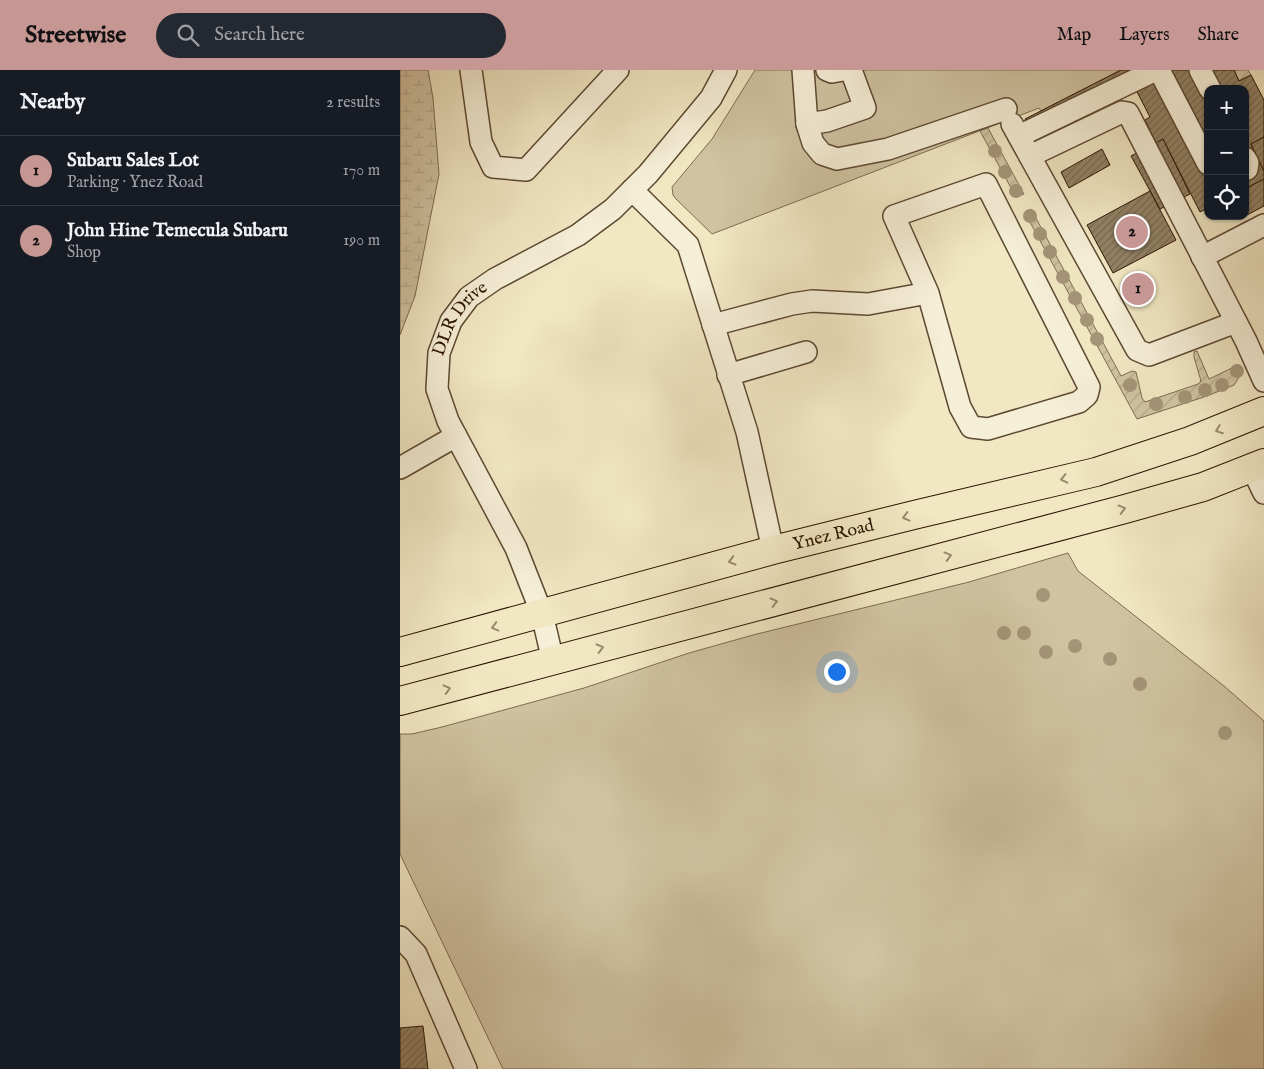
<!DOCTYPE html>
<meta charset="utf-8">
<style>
:root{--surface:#171b24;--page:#242831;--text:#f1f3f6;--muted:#9ea1a6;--line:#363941;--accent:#c59692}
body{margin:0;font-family:"IM FELL English",serif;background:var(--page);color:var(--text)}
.controls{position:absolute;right:15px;top:15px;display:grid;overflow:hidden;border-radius:10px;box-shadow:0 1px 4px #0004}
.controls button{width:45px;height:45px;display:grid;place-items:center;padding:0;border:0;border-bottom:1px solid var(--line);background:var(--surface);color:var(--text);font:25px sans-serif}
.you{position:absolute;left:436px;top:601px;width:18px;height:18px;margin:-12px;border:4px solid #fff;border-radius:50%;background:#1a73e8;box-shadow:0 0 0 8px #1a73e833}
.badge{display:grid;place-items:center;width:32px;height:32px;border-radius:50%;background:var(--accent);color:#111;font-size:16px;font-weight:700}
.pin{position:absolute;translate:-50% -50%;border:2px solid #fff;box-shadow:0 1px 5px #0006}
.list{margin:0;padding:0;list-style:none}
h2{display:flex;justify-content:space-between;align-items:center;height:65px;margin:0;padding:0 20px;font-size:21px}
h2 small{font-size:16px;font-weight:400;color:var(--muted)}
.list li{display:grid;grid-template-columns:32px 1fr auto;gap:15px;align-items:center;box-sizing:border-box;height:70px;padding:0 20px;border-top:1px solid var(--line)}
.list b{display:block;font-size:19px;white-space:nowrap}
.list p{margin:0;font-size:16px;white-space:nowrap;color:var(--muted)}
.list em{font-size:16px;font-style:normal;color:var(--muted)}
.icon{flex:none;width:28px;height:28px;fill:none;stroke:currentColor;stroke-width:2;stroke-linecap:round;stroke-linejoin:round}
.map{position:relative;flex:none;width:864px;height:999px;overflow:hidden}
header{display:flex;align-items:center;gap:30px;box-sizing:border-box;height:70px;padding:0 25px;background:var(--accent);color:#111}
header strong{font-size:24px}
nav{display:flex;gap:28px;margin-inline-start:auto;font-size:18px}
.search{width:350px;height:45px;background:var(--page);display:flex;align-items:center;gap:12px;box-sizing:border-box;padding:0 18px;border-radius:28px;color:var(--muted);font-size:19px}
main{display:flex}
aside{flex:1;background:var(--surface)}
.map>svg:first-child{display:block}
.green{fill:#d0c3a2;stroke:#7e6c52}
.wetland{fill:url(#wetland-marsh);stroke:#7e6c52}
.garden{fill:url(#garden-furrows);stroke:#7e6c52}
.building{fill:url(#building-hatch);stroke:#2c1402}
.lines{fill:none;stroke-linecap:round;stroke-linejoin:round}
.minor-casing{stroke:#5d4932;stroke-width:24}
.major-casing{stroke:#2c1402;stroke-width:30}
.minor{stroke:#f6efd8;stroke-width:21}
.major{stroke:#f1e7c3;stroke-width:28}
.tree{fill:#a49478}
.oneway{stroke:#98886c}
.labels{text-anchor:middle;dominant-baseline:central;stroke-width:4.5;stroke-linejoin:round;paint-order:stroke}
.street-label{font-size:18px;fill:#2c1402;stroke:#f6efd8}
</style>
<header>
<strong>Streetwise</strong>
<div class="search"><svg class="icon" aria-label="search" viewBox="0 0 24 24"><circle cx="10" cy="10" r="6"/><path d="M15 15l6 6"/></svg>Search here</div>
<nav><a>Map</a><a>Layers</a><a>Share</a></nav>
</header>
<main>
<aside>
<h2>Nearby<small>2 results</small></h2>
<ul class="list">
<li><span class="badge">1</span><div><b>Subaru Sales Lot</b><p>Parking · Ynez Road</p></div><em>170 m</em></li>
<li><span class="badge">2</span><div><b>John Hine Temecula Subaru</b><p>Shop</p></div><em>190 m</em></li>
</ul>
</aside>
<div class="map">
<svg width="864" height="999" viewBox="0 0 864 999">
<defs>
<pattern id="wetland-marsh" width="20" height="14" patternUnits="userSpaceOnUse" patternTransform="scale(1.25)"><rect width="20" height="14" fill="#d0c3a2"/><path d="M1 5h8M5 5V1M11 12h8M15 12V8" fill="none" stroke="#b3a78a"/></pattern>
<pattern id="garden-furrows" width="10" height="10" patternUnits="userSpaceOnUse" patternTransform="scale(1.25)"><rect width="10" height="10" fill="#d0c3a2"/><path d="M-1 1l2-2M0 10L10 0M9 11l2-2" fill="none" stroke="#b3a78a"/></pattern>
<pattern id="building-hatch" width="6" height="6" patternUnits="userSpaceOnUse" patternTransform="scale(1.25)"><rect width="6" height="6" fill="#928266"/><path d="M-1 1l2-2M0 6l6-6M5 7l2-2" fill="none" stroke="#776952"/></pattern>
</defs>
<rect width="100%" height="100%" fill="#f1e7c3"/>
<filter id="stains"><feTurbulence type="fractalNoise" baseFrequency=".004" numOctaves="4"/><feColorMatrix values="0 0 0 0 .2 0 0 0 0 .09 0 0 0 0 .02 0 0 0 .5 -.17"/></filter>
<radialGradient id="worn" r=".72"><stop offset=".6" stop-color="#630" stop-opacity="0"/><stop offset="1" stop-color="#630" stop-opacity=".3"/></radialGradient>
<!-- green -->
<g class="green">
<path d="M355 0H721L641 41 639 38 312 164 275 128 273 125 272 117 312 69Z"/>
<path d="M668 483 678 501 824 616 864 651V999H103L0 784V664H12L42 657 184 618 289 583 353 565 569 512Z"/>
</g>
<!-- wetland -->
<path class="wetland" d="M0 0H28L33 28 39 104 15 226 0 265Z"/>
<!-- garden -->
<g class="garden">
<path d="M834 0H848L851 5 839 11Z"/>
<path d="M588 58 624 124 616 127 580 61Z"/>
<path d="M631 139 721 306 732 301 736 302 742 328 745 332 798 314 801 311 794 287V282L797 281 809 309 838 295 843 301 834 315 807 326 737 349 625 143Z"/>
</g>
<!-- building -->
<g class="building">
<path d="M721 0H834L839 11 851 5 864 30V67L851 74 864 101V109L845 119V19H808V138L800 142 763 69 756 73 745 50 750 47 736 20 637 71 625 49Z"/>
<path d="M864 67V101L851 74Z"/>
<path d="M763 69 790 124 760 139 731 86Z"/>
<path d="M702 79 710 95 669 118 661 102Z"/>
<path d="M864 109V136L847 145 845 140V119Z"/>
<path d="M750 121 776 170 713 203 687 155Z"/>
<path d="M23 956 28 999H0V958Z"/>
</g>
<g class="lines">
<defs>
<g id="minor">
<path d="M71 0 81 72 93 97 126 100 218 0"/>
<path d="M403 0 407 54 427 51 465 38 451 0"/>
<path d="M427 0 432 2 443 0"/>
<path d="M759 0 808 94"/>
<path d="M800 0 810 19"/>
<path d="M407 54 413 73 422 84 437 89 488 79 606 39"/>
<path d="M612 54 737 280 749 285 836 252"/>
<path d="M619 66 756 0"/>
<path d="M630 86 722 42 728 43 846 271 864 311"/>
<path d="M845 88 848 93 847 99 845 100"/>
<path d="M232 120 288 175 347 362 373 480"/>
<path d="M802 187 864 155"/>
<path d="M313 255 392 234 412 231 468 234 528 223 560 337 571 357 588 359 679 332 687 325 689 317 586 114 494 146 528 223"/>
<path d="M328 305 406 282"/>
<path d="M0 398 56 366"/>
<path d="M852 398 864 423"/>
<path id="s1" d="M153 591 142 544 116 478 48 351 37 319 39 283 51 251 69 227 95 209 178 165 213 139 248 104 311 28 326 0"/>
<path d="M0 867 16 884 66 999"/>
</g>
<g id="major">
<path id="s2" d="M0 582 373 480 518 444 696 402 790 371 864 341"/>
<path d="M0 631 725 439 803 417 864 393"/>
</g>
</defs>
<!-- minor casing -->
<use href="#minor" class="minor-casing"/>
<!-- major casing -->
<use href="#major" class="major-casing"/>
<!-- minor -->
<use href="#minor" class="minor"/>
<!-- major -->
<use href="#major" class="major"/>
</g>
<!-- trees -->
<g class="tree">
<circle cx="595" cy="81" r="7"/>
<circle cx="605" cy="102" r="7"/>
<circle cx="616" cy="121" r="7"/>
<circle cx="630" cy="146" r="7"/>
<circle cx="640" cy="164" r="7"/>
<circle cx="650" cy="182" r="7"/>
<circle cx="663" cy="207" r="7"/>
<circle cx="675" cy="228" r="7"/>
<circle cx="687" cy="250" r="7"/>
<circle cx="697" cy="269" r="7"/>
<circle cx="837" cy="301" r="7"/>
<circle cx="730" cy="315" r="7"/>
<circle cx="822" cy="315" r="7"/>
<circle cx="805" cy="320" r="7"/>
<circle cx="785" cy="327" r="7"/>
<circle cx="756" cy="334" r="7"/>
<circle cx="643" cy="525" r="7"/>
<circle cx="604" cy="563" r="7"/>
<circle cx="624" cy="563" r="7"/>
<circle cx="675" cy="576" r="7"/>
<circle cx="646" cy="582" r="7"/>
<circle cx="710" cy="589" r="7"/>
<circle cx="740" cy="614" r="7"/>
<circle cx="825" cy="663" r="7"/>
</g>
<!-- one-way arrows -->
<defs><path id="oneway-chevron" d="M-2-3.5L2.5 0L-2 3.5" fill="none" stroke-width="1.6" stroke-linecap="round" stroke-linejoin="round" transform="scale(1.25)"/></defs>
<g class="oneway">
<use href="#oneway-chevron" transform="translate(819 360) rotate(159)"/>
<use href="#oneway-chevron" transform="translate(664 409) rotate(167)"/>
<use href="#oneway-chevron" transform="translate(722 439) rotate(-15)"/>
<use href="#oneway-chevron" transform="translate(506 447) rotate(166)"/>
<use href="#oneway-chevron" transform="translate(548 486) rotate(-15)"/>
<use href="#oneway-chevron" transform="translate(332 491) rotate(165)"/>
<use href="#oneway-chevron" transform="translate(374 532) rotate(-15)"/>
<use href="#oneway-chevron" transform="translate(95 557) rotate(165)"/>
<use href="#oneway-chevron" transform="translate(200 578) rotate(-15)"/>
<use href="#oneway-chevron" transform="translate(47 619) rotate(-15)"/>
</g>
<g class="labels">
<!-- street labels -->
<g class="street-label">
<text stroke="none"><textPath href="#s1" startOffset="374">DLR Drive</textPath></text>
<text stroke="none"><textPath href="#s2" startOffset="449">Ynez Road</textPath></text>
</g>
</g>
<rect width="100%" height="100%" filter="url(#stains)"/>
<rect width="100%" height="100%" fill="url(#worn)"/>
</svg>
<div class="controls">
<button>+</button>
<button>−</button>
<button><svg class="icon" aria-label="locate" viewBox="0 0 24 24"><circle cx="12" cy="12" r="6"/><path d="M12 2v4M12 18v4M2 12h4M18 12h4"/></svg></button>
</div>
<div class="you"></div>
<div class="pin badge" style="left:738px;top:219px">1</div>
<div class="pin badge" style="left:732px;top:162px">2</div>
</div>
</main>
